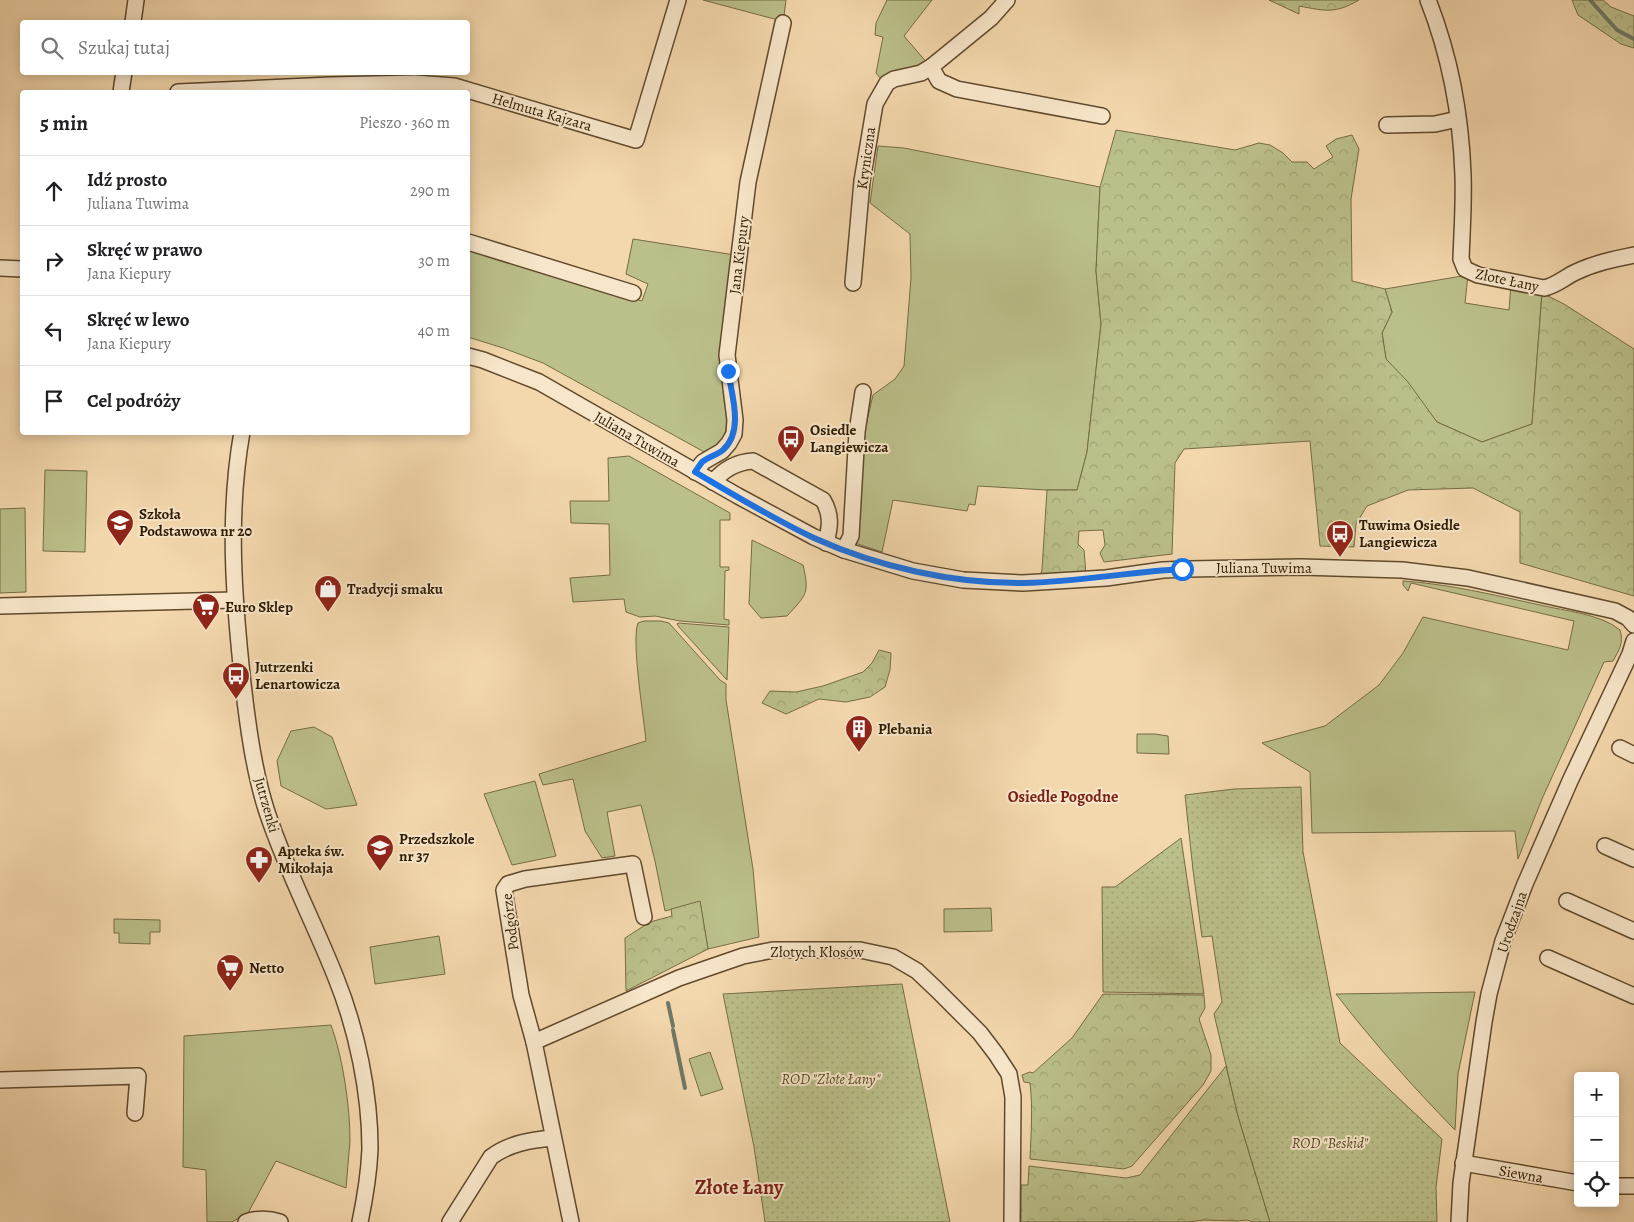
<!DOCTYPE html>
<html lang="pl">
<meta charset="utf-8">
<style>
:root{--surface:#fff;--page:#f6f6f6;--text:#202124;--muted:#757577;--line:#e0e0e0}
body{margin:0;font-family:Alegreya,serif;background:var(--page);color:var(--text)}
.controls{position:absolute;right:15px;bottom:15px;display:grid;overflow:hidden;border-radius:5px;box-shadow:0 2px 12px #0003}
.controls button{width:45px;height:45px;display:grid;place-items:center;padding:0;border:0;border-bottom:1px solid var(--line);background:var(--surface);color:var(--text);font:25px sans-serif}
.stop{position:absolute;width:15px;height:15px;margin:-11px;border:4px solid #1a73e8;border-radius:50%;background:#fff}
.stop.end{background:#1a73e8;border-color:#fff;box-shadow:0 1px 5px #0008}
.list{margin:0;padding:0;list-style:none}
h2{display:flex;justify-content:space-between;align-items:center;height:65px;margin:0;padding:0 20px;font-size:21px}
h2 small{font-size:16px;font-weight:400;color:var(--muted)}
.list li{display:grid;grid-template-columns:32px 1fr auto;gap:15px;align-items:center;box-sizing:border-box;height:70px;padding:0 20px;border-top:1px solid var(--line)}
.list b{display:block;font-size:19px;white-space:nowrap}
.list p{margin:0;font-size:16px;white-space:nowrap;color:var(--muted)}
.list em{font-size:16px;font-style:normal;color:var(--muted)}
.icon{flex:none;width:28px;height:28px;fill:none;stroke:currentColor;stroke-width:2;stroke-linecap:round;stroke-linejoin:round}
.map{position:relative;flex:none;width:1634px;height:1222px;overflow:hidden}
.search{position:absolute;background:var(--surface);box-shadow:0 2px 12px #0003;left:20px;top:20px;width:450px;height:55px;display:flex;align-items:center;gap:12px;box-sizing:border-box;padding:0 18px;border-radius:5px;color:var(--muted);font-size:19px}
.panel{position:absolute;background:var(--surface);box-shadow:0 2px 12px #0003;left:20px;top:90px;width:450px;height:345px;border-radius:5px}
.map>svg:first-child{display:block}
.green{fill:#bbbf8a;stroke:#756c45}
.forest{fill:url(#forest-crowns);stroke:#756c45}
.garden{fill:url(#garden-dots);stroke:#756c45}
.lines{fill:none;stroke-linecap:round;stroke-linejoin:round}
.stream{stroke:#707968;stroke-width:4}
.minor-casing{stroke:#604a2b;stroke-width:18}
.minor{stroke:#f8e6ca;stroke-width:15}
.route{stroke:#1a73e8;stroke-width:6}
.labels{text-anchor:middle;dominant-baseline:central;stroke-width:4;stroke-linejoin:round;paint-order:stroke}
.street-label{font-size:15px;fill:#2f1a00;stroke:#f8e6ca}
.poi-label{font-size:15px;font-weight:bold;fill:#2f1a00;stroke:#f8e6ca;text-anchor:start}
.park-label{font-size:15px;font-style:italic;fill:#594c29;stroke:#f8e6ca}
.neighbourhood-label{font-size:16px;font-weight:bold;fill:#7a1f14;stroke:#f8e6ca}
.district-label{font-size:20px;font-weight:bold;fill:#7a1f14;stroke:#f8e6ca}
</style>
<div class="map">
<svg width="1634" height="1222" viewBox="0 0 1634 1222">
<defs>
<pattern id="forest-crowns" width="20" height="18" patternUnits="userSpaceOnUse" patternTransform="scale(1.25)"><rect width="20" height="18" fill="#bbbf8a"/><path d="M2 6a3 3 0 1 1 6 0M12 15a3 3 0 1 1 6 0" fill="none" stroke="#a1a475"/></pattern>
<pattern id="garden-dots" width="8" height="8" patternUnits="userSpaceOnUse" patternTransform="scale(1.25)"><rect width="8" height="8" fill="#bbbf8a"/><path d="M2 2h.1M6 6h.1" fill="none" stroke="#a1a475" stroke-width="1.8" stroke-linecap="round"/></pattern>
</defs>
<rect width="100%" height="100%" fill="#f4d8ad"/>
<filter id="stains"><feTurbulence type="fractalNoise" baseFrequency=".004" numOctaves="4"/><feColorMatrix values="0 0 0 0 .2 0 0 0 0 .09 0 0 0 0 .02 0 0 0 .5 -.17"/></filter>
<radialGradient id="worn" r=".72"><stop offset=".6" stop-color="#630" stop-opacity="0"/><stop offset="1" stop-color="#630" stop-opacity=".3"/></radialGradient>
<!-- green -->
<g class="green">
<path d="M703 0H786L784 16 779 15 778 20Z"/>
<path d="M887 0H932L904 36 928 64 881 79 876 73 883 37 875 35 876 23Z"/>
<path d="M878 146 904 148 1100 187 1096 271 1101 324 1087 452 1077 490H1046L978 486 975 505 969 504 967 511 893 500 882 552 855 543 862 442 873 395 895 379 904 366 911 278 910 234 870 203Z"/>
<path d="M633 239 735 255 723 323 722 354 728 421C725 438 720 444 706 453L543 363 503 348 468 337V249L642 301 648 284 626 274Z"/>
<path d="M1468 275 1465 303 1509 310 1511 284 1542 293 1532 424 1482 442 1437 422 1386 359 1382 333 1392 312 1385 289Z"/>
<path d="M629 456 730 513V520H720V567H729V570L725 571 724 619 729 620V625L680 621 655 616 640 617 626 612 624 599 573 602 570 578 610 575 609 524 571 523 570 501H609L608 458Z"/>
<path d="M45 470 87 471 85 552 43 551Z"/>
<path d="M25 508 26 592 0 593V509Z"/>
<path d="M752 540 803 565C810 594 806 595 787 616L761 618 749 604Z"/>
<path d="M1403 581C1449 584 1494 595 1540 605 1565 611 1601 614 1620 630 1624 643 1619 650 1613 661L1604 662 1542 799 1518 859 1515 831 1312 833 1310 772 1262 743 1325 726 1379 685 1403 653 1423 617 1568 650 1574 621 1411 583 1408 591 1403 585Z"/>
<path d="M644 621H661L669 623 720 680 726 684V700L753 869 759 937 708 949 700 902 665 911 655 861 641 805 607 812 615 856 602 858 585 831 573 779 543 785 539 774 646 741C644 719 631 640 638 623Z"/>
<path d="M678 623 729 627 727 680 679 627 677 624Z"/>
<path d="M314 727 332 737 357 805 326 809 281 786 277 761 291 731Z"/>
<path d="M1137 734H1155L1168 736 1169 754 1137 753Z"/>
<path d="M535 781 556 856 512 865 484 794Z"/>
<path d="M991 908 992 931 944 932V909Z"/>
<path d="M114 919 160 920V932H150V944L119 943V933H114Z"/>
<path d="M439 936 445 974 375 984 370 947Z"/>
<path d="M1475 992 1458 1074 1455 1130C1413 1087 1373 1042 1336 994Z"/>
<path d="M331 1025C343 1058 350 1106 350 1141 349 1157 347 1172 346 1188L276 1161 248 1213 232 1222H207L206 1170 183 1167 184 1036Z"/>
<path d="M710 1052 723 1089 701 1096 689 1059Z"/>
</g>
<!-- forest -->
<g class="forest">
<path d="M1269 0H1359C1335 14 1326 11 1299 6V14Z"/>
<path d="M1572 0H1603L1611 7 1634 16V48L1621 44 1578 15Z"/>
<path d="M1116 130 1235 150 1259 143 1270 145 1283 153 1292 162H1307L1314 169 1333 157 1326 146 1336 139 1352 135 1359 149 1351 199 1352 281 1385 289 1392 312 1382 333 1386 359 1408 382 1437 422 1482 442 1532 424 1542 293 1564 304 1634 349V596L1520 563V512L1473 488 1408 490 1367 506 1356 524 1354 547 1320 546 1310 441 1184 449 1175 463 1172 554 1104 562 1100 553 1105 545 1103 530 1079 531 1078 544 1084 550 1086 574 1040 576 1042 570 1047 490H1077L1087 452 1101 324 1096 271 1100 187Z"/>
<path d="M879 650 891 653 890 670 885 687 870 697 846 702 819 699 786 714 762 703 770 691 796 692 823 686 863 672 872 663Z"/>
<path d="M700 901 708 949 626 991 625 938 650 922 672 916 671 909Z"/>
<path d="M1103 994 1204 995 1205 1008 1199 1019 1211 1055V1071L1203 1085 1132 1166 1124 1169 1030 1159C1031 1134 1033 1109 1030 1083L1024 1082 1022 1075 1030 1072 1033 1073 1072 1038Z"/>
<path d="M1226 1066 1238 1116 1270 1222H1253L1247 1220 1238 1221 1204 1220 1187 1222H1021V1185H1028L1029 1166 1126 1178 1140 1175Z"/>
</g>
<!-- garden -->
<g class="garden">
<path d="M1301 787 1303 852 1340 1043 1442 1139 1436 1187 1437 1222H1270L1238 1116 1214 1014 1222 1002 1212 936 1202 937 1193 870 1185 795 1234 789Z"/>
<path d="M1181 838 1204 994 1103 992 1102 887H1115Z"/>
<path d="M902 984 950 1222H765L754 1147 723 994Z"/>
</g>
<g class="lines">
<!-- stream -->
<g class="stream">
<path d="M1590 0 1617 30 1634 39"/>
<path d="M668 1003 673 1026"/>
<path d="M673 1030 685 1088"/>
</g>
<defs>
<g id="minor">
<path d="M1428 0C1450 56 1461 115 1463 175 1464 203 1462 231 1461 259L1465 269 1478 275 1544 288C1556 286 1565 277 1576 272 1595 263 1614 259 1634 255"/>
<path d="M133 22 136 0"/>
<path d="M931 67 939 81 957 89 1102 116"/>
<path d="M121 92 124 72"/>
<path d="M178 92 330 85 415 83 454 86 636 140 678 0"/>
<path d="M1387 125 1435 124 1458 119"/>
<path d="M468 242 633 293"/>
<path d="M0 268 22 269"/>
<path d="M853 283 862 181 875 104 887 83 894 79 921 73 931 67 991 18 1007 0"/>
<path d="M468 356 483 360 539 382 738 496 814 537 844 550 913 571 963 580 1023 583 1106 578 1163 570 1188 569 1301 567 1402 570 1468 578 1615 611 1628 618 1634 625"/>
<path d="M242 432C227 516 234 601 243 684 248 727 254 772 267 812 286 870 314 922 336 978 357 1030 370 1093 370 1149 369 1173 365 1198 360 1222"/>
<path d="M695 472 703 462 722 451 729 443 734 434 735 420 727 355 748 182 783 23"/>
<path d="M713 482C723 470 737 462 753 461L823 500C832 515 830 527 826 543"/>
<path d="M844 550 851 536 857 432 863 392"/>
<path d="M0 606 234 600"/>
<path d="M1620 748 1634 755"/>
<path d="M1605 846 1634 859"/>
<path d="M1567 901 1634 931"/>
<path d="M1548 958 1634 996"/>
<path d="M534 1042 679 978 743 956 773 950H860L893 957 917 971 936 989 980 1033 996 1054 1009 1074 1013 1097 1012 1222"/>
<path d="M0 1080 138 1076 135 1113"/>
<path d="M1463 1163 1578 1183"/>
<path d="M1615 1186H1634"/>
<path d="M246 1222C258 1218 268 1218 280 1222"/>
<path d="M450 1222 491 1157C510 1143 531 1140 553 1138"/>
<path d="M571 1222 534 1042 521 995 504 890 508 884 525 879 633 864 644 917"/>
<path d="M1459 1222 1461 1183 1484 1022 1489 994 1503 941 1525 884 1570 781 1630 654 1634 641"/>
</g>
</defs>
<!-- minor casing -->
<use href="#minor" class="minor-casing"/>
<!-- minor -->
<use href="#minor" class="minor"/>
</g>
<g class="lines">
<!-- route -->
<path class="route" d="M728 371C732 396 744 431 723 450 717 455 708 457 702 462 700 465 697 469 695 472 734 495 773 519 814 538 878 567 954 584 1024 583 1077 582 1129 572 1182 569"/>
</g>
<!-- icons -->
<defs>
<symbol id="bus-pin" viewBox="-11 -11 22 30"><path d="M0 17L-7.5 6A9.5 9.5 0 1 1 7.5 6Z" fill="#8f2418" stroke="#f8e6ca"/><path d="M-5-6H5V4H4V6H2V4H-2V6H-4V4H-5ZM-3.5-4V0h7V-4ZM-3.5 1.2v1.5H-2V1.2ZM2 1.2v1.5H3.5V1.2Z" fill="#fff"/></symbol>
<symbol id="school-pin" viewBox="-11 -11 22 30"><path d="M0 17L-7.5 6A9.5 9.5 0 1 1 7.5 6Z" fill="#8f2418" stroke="#f8e6ca"/><path d="M0-5L7-2L0 1L-7-2ZM-4 1L0 2.5L4 1V4Q0 6-4 4Z" fill="#fff"/></symbol>
<symbol id="shop-pin" viewBox="-11 -11 22 30"><path d="M0 17L-7.5 6A9.5 9.5 0 1 1 7.5 6Z" fill="#8f2418" stroke="#f8e6ca"/><path d="M-5-2.5h2.3a2.7 3.5 0 0 1 5.4 0H5L5.5 6h-11ZM-1.5-2.5h3a1.5 2.3 0 0 0-3 0Z" fill="#fff"/></symbol>
<symbol id="supermarket-pin" viewBox="-11 -11 22 30"><path d="M0 17L-7.5 6A9.5 9.5 0 1 1 7.5 6Z" fill="#8f2418" stroke="#f8e6ca"/><path d="M-6-5.5h2.5l.6 2H6L4.5 2H-2.5L-4.4-4H-6ZM-1.5 3.2a1.3 1.3 0 1 0 .1 0ZM3 3.2a1.3 1.3 0 1 0 .1 0Z" fill="#fff"/></symbol>
<symbol id="building-pin" viewBox="-11 -11 22 30"><path d="M0 17L-7.5 6A9.5 9.5 0 1 1 7.5 6Z" fill="#8f2418" stroke="#f8e6ca"/><path d="M-4-6H4V6H1V3H-1V6H-4ZM-2.5-4.3h1.7v1.8h-1.7ZM.8-4.3h1.7v1.8H.8ZM-2.5-1h1.7V.8h-1.7ZM.8-1h1.7V.8H.8Z" fill="#fff"/></symbol>
<symbol id="pharmacy-pin" viewBox="-11 -11 22 30"><path d="M0 17L-7.5 6A9.5 9.5 0 1 1 7.5 6Z" fill="#8f2418" stroke="#f8e6ca"/><path d="M-2-6h4v4h4v4h-4v4h-4v-4h-4v-4h4Z" fill="#fff"/></symbol>
</defs>
<g fill-rule="evenodd">
<use href="#bus-pin" x="775" y="423" width="32" height="43"/>
<use href="#school-pin" x="104" y="507" width="32" height="43"/>
<use href="#bus-pin" x="1324" y="518" width="32" height="43"/>
<use href="#shop-pin" x="312" y="573" width="32" height="43"/>
<use href="#supermarket-pin" x="190" y="591" width="32" height="43"/>
<use href="#bus-pin" x="220" y="660" width="32" height="43"/>
<use href="#building-pin" x="843" y="713" width="32" height="43"/>
<use href="#school-pin" x="364" y="832" width="32" height="43"/>
<use href="#pharmacy-pin" x="243" y="844" width="32" height="43"/>
<use href="#supermarket-pin" x="214" y="952" width="32" height="43"/>
</g>
<g class="labels">
<!-- street labels -->
<g class="street-label">
<text transform="translate(542 112) rotate(16)">Helmuta Kajzara</text>
<text transform="translate(866 158) rotate(-82)">Kryniczna</text>
<text transform="translate(739 255) rotate(-83)">Jana Kiepury</text>
<text transform="translate(1507 280) rotate(12)">Złote Łany</text>
<text transform="translate(637 439) rotate(30)">Juliana Tuwima</text>
<text x="1264" y="568">Juliana Tuwima</text>
<text transform="translate(267 805) rotate(74)">Jutrzenki</text>
<text transform="translate(510 922) rotate(-97)">Podgórze</text>
<text transform="translate(1512 922) rotate(-71)">Urodzajna</text>
<text x="817" y="952">Złotych Kłosów</text>
<text transform="translate(1521 1174) rotate(10)">Siewna</text>
</g>
<!-- poi labels -->
<g class="poi-label">
<text x="810" y="430">Osiedle<tspan x="810" dy="17">Langiewicza</tspan></text>
<text x="139" y="514">Szkoła<tspan x="139" dy="17">Podstawowa nr 20</tspan></text>
<text x="1359" y="525">Tuwima Osiedle<tspan x="1359" dy="17">Langiewicza</tspan></text>
<text x="347" y="589">Tradycji smaku</text>
<text x="225" y="607">Euro Sklep</text>
<text x="255" y="667">Jutrzenki<tspan x="255" dy="17">Lenartowicza</tspan></text>
<text x="878" y="729">Plebania</text>
<text x="399" y="839">Przedszkole<tspan x="399" dy="17">nr 37</tspan></text>
<text x="278" y="851">Apteka św.<tspan x="278" dy="17">Mikołaja</tspan></text>
<text x="249" y="968">Netto</text>
</g>
<!-- park labels -->
<g class="park-label">
<text x="831" y="1079">ROD "Złote Łany"</text>
<text x="1330" y="1143">ROD "Beskid"</text>
</g>
<!-- neighbourhood labels -->
<g class="neighbourhood-label">
<text x="1063" y="797">Osiedle Pogodne</text>
</g>
<!-- district labels -->
<g class="district-label">
<text x="739" y="1187">Złote Łany</text>
</g>
</g>
<rect width="100%" height="100%" filter="url(#stains)"/>
<rect width="100%" height="100%" fill="url(#worn)"/>
</svg>
<div class="controls">
<button>+</button>
<button>−</button>
<button><svg class="icon" aria-label="locate" viewBox="0 0 24 24"><circle cx="12" cy="12" r="6"/><path d="M12 2v4M12 18v4M2 12h4M18 12h4"/></svg></button>
</div>
<div class="stop" style="left:1182px;top:569px"></div>
<div class="stop end" style="left:728px;top:371px"></div>
<div class="search"><svg class="icon" aria-label="search" viewBox="0 0 24 24"><circle cx="10" cy="10" r="6"/><path d="M15 15l6 6"/></svg>Szukaj tutaj</div>
<section class="panel">
<h2>5 min<small>Pieszo · 360 m</small></h2>
<ul class="list">
<li><svg class="icon" aria-label="ahead" viewBox="0 0 24 24"><path d="M12 20V5M6 11l6-6 6 6"/></svg><div><b>Idź prosto</b><p>Juliana Tuwima</p></div><em>290 m</em></li>
<li><svg class="icon" aria-label="right" viewBox="0 0 24 24"><path d="M7 20v-9h11M14 6l5 5-5 5"/></svg><div><b>Skręć w prawo</b><p>Jana Kiepury</p></div><em>30 m</em></li>
<li><svg class="icon" aria-label="left" viewBox="0 0 24 24"><path d="M17 20v-9H6M10 6l-5 5 5 5"/></svg><div><b>Skręć w lewo</b><p>Jana Kiepury</p></div><em>40 m</em></li>
<li><svg class="icon" aria-label="arrive" viewBox="0 0 24 24"><path d="M6 21V4h12l-3 4 3 4H6"/></svg><div><b>Cel podróży</b></div></li>
</ul>
</section>
</div>
